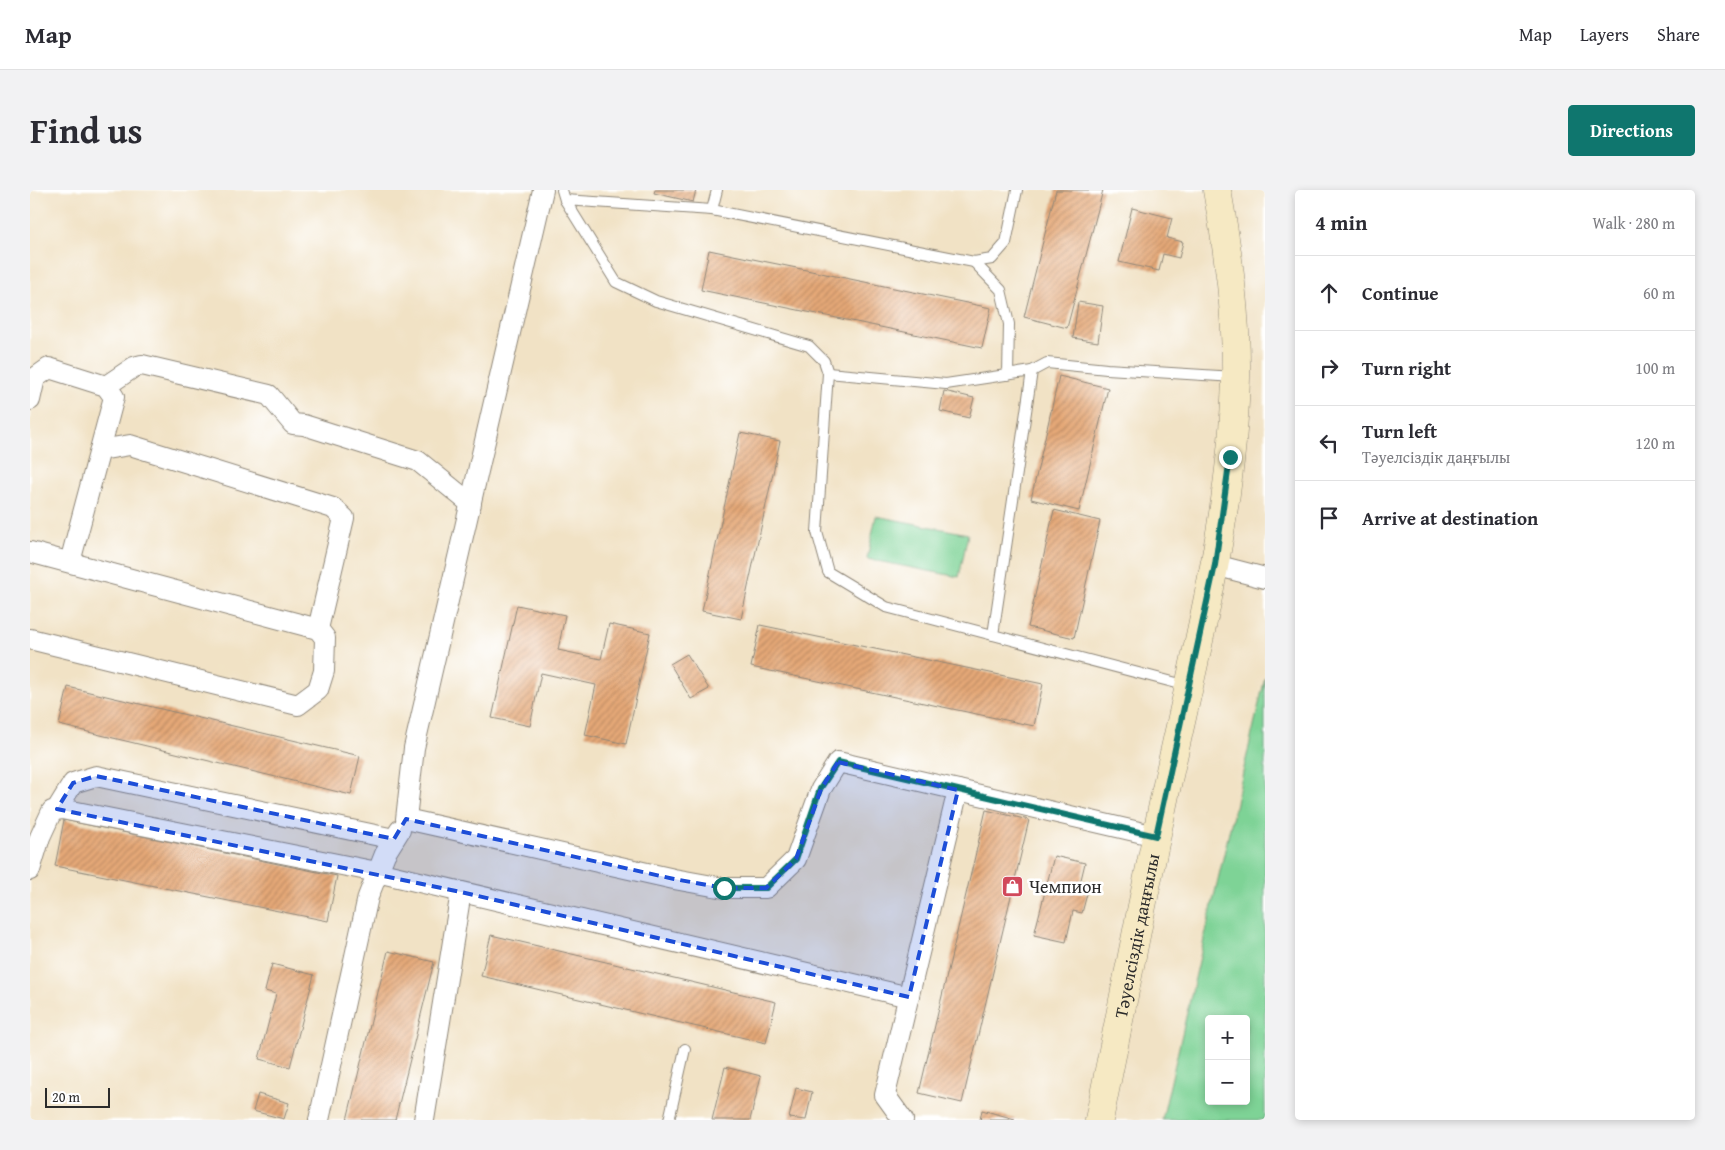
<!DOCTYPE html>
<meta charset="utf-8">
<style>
:root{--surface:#fff;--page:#f2f2f3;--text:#2b2b33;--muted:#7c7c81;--line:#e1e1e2;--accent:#0f766e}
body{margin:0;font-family:"Gentium Book Plus",serif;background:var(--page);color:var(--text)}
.controls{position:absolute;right:15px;bottom:15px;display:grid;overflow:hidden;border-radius:5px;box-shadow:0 2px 8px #0003}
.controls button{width:45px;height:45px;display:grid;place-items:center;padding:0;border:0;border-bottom:1px solid var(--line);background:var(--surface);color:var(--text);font:25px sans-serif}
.scale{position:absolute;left:15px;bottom:12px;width:65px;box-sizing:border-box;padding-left:5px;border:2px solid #2b2b2b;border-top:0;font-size:14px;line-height:18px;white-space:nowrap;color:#2b2b2b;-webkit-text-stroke:4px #fff;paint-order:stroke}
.stop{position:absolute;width:15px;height:15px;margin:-11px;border:4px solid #0f766e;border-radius:50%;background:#fff}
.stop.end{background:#0f766e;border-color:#fff;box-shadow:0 1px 5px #0008}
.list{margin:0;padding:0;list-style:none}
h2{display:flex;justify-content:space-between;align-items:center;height:65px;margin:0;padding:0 20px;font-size:21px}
h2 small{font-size:16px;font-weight:400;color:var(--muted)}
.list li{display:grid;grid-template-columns:32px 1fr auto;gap:15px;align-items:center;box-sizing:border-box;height:75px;padding:0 20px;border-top:1px solid var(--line)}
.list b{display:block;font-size:19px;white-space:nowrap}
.list p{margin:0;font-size:16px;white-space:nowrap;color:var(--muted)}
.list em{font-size:16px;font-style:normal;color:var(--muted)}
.icon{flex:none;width:28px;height:28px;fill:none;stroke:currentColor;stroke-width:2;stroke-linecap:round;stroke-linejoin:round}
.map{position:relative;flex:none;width:1235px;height:930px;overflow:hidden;border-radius:5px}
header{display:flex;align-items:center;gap:30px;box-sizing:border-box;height:70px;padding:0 25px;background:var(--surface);border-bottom:1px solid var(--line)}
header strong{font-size:24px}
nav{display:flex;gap:28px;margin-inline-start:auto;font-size:18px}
.intro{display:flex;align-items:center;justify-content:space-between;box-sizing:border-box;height:120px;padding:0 30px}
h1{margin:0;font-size:35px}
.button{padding:12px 22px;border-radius:5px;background:var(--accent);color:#fff;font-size:18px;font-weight:700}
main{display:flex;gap:30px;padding:0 30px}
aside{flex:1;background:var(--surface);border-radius:5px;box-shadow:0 2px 8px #0003}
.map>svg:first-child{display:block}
.garden{fill:#7ed396;stroke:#547f60;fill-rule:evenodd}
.building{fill:url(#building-hatch)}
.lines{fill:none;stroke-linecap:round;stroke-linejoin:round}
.lane-casing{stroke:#8e8678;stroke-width:12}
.street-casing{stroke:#8e8678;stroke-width:22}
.secondary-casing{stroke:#8e8678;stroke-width:29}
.lane{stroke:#fff;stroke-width:10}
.street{stroke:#fff;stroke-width:20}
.secondary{stroke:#f6e9c3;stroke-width:28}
.route{stroke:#0f766e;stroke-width:6}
.marked{fill:#1d4ed8;fill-opacity:0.2;stroke:#1d4ed8;stroke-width:4;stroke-dasharray:10 6;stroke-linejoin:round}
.labels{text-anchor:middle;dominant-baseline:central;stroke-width:5;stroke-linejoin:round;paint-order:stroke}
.poi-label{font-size:18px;fill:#2b2b2b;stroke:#fff;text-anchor:start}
.street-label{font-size:18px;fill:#2b2b2b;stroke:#fff}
</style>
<header>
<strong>Map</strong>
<nav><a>Map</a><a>Layers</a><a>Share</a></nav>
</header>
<div class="intro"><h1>Find us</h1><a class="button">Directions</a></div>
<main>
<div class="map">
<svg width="1235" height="930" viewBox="0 0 1235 930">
<defs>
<pattern id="building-hatch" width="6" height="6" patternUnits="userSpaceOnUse" patternTransform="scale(1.25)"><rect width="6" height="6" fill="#e5a877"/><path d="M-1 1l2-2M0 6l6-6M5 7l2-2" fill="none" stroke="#ba8962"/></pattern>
</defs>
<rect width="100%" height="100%" fill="#fff"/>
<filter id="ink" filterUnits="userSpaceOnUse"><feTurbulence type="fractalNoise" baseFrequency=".02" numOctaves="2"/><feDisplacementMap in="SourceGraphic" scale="10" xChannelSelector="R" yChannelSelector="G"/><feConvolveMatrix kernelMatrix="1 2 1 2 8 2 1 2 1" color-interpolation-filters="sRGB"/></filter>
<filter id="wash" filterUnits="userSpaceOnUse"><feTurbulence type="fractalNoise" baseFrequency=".0096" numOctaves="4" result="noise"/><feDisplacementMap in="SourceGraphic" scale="20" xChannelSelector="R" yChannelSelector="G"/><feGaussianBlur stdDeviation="1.12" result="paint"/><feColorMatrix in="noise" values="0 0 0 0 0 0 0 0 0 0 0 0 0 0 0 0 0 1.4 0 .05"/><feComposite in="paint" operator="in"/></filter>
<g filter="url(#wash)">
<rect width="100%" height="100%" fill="#f1e2c5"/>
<!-- garden -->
<g class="garden">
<path d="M846 326 938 344 929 387 837 369Z"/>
<path d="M1235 488V930H1132ZM1179 829H1216V911H1179Z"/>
</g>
<g id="blocks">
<!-- building -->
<g class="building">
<path d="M625 0H666L663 12 624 3Z"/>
<path d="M1026 0H1073L1037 138 994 127Z"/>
<path d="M1102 18 1142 28 1137 48 1153 52 1149 68 1133 64 1129 81 1089 72Z"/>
<path d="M679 60 961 118 952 158 671 100Z"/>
<path d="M1048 112 1073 116 1068 152 1043 148Z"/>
<path d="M1029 186 1078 198 1049 321 1001 309Z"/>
<path d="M914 201 944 208 939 228 910 221Z"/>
<path d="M710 243 750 251 711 429 672 421Z"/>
<path d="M1024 320 1070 331 1044 448 998 437Z"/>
<path d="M487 415 535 425 528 460 571 469 579 434 620 443 596 554 555 545 566 495 511 483 500 536 462 528Z"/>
<path d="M730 435 1013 494 1004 536 721 477Z"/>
<path d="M657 464 679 499 661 509 640 474Z"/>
<path d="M38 497 330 566 321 605 29 535Z"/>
<path d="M956 620 999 630 932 913 889 903Z"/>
<path d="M34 630 307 686 298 731 25 676Z"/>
<path d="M1024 666 1055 673 1048 702 1057 704 1052 723 1043 721 1036 752 1004 745Z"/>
<path d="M461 745 746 812 736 853 451 786Z"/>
<path d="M358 761 404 772 365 930H317Z"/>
<path d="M242 774 284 785 260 877 229 869 246 804 235 801Z"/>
<path d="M695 877 731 886 720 930H682Z"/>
<path d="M766 898 782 902 776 930 759 928Z"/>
<path d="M228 904 259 913 254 929 223 921Z"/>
<path d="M952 920 985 929V930H950Z"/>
</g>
</g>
</g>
<g filter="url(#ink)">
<use href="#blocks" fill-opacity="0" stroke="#8e8678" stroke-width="1"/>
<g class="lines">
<defs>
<g id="lane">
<path d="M532 0 535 10 586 92 626 111 779 156 794 171 798 183 787 342 798 382 856 417 1158 496"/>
<path d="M535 10 682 20 944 72 962 69 976 53 987 0"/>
<path d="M682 20 687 0"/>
<path d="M944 72 971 100 979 134 978 185"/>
<path d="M798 183 916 194 1002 181"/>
<path d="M963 445 1002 181 1017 173 1077 179 1205 187"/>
<path d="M639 930 655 859"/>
</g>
<g id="street">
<path d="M513 0 384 558 376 629 644 689 694 698H736L766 669 791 599 808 572 1126 646"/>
<path d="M76 196 104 177 112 175 239 205 263 234 274 235 388 271 441 314"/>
<path d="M0 210 5 188 19 178 76 196 84 207 40 372"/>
<path d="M70 260 100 255 303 318 314 328 288 439"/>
<path d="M0 362 288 439 295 448 294 481 288 500 268 515 0 449"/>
<path d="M1185 375 1235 388"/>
<path d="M27 619 43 593 66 586 364 649"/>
<path d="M0 680 10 647 22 621 32 619 347 682 879 807"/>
<path d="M289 930 338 707 355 664 370 640"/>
<path d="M394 930 431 702"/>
<path d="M873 930 855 905 928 600"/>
</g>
<g id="secondary">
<path id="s1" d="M1069 930C1092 817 1114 703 1138 590 1167 458 1202 325 1206 188 1207 125 1198 62 1187 0"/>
</g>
</defs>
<!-- lane casing -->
<use href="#lane" class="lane-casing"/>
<!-- street casing -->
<use href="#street" class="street-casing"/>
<!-- secondary casing -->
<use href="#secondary" class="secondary-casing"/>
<!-- lane -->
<use href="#lane" class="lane"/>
<!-- street -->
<use href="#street" class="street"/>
<!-- secondary -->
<use href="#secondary" class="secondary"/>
</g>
</g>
<g class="lines" filter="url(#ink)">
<!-- route -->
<path class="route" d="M694 698H736L766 669 790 599 808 572 1126 646 1185 375 1200 267"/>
</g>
<!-- marked area -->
<path class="marked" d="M808 572 928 600 879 807 431 702 27 619 43 593 66 586 364 649 376 629 644 689 694 698H736L766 669 791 599Z"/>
<!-- icons -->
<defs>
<symbol id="shop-square" viewBox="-11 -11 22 22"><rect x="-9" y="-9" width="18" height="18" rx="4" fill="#d1495b" stroke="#fff"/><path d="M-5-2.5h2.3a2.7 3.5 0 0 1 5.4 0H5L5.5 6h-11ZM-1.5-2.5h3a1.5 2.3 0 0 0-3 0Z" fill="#fff"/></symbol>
</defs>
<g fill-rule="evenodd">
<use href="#shop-square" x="970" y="684" width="25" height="25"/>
</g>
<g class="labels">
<!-- poi labels -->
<g class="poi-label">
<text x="999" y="696">Чемпион</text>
</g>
<!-- street labels -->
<g class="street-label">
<text stroke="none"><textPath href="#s1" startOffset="188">Тәуелсіздік даңғылы</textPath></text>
</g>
</g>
</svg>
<div class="controls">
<button>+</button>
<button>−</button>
</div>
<div class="scale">20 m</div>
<div class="stop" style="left:694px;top:698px"></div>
<div class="stop end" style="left:1200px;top:267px"></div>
</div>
<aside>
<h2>4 min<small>Walk · 280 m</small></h2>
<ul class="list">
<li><svg class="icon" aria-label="ahead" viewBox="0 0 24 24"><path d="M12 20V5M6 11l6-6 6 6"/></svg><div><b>Continue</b></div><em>60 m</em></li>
<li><svg class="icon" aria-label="right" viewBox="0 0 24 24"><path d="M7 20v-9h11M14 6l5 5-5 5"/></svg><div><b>Turn right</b></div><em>100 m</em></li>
<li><svg class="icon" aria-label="left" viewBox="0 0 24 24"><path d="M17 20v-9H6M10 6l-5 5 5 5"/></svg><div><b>Turn left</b><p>Тәуелсіздік даңғылы</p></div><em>120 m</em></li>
<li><svg class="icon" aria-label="arrive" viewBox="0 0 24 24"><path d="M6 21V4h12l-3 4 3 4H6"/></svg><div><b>Arrive at destination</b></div></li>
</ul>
</aside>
</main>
